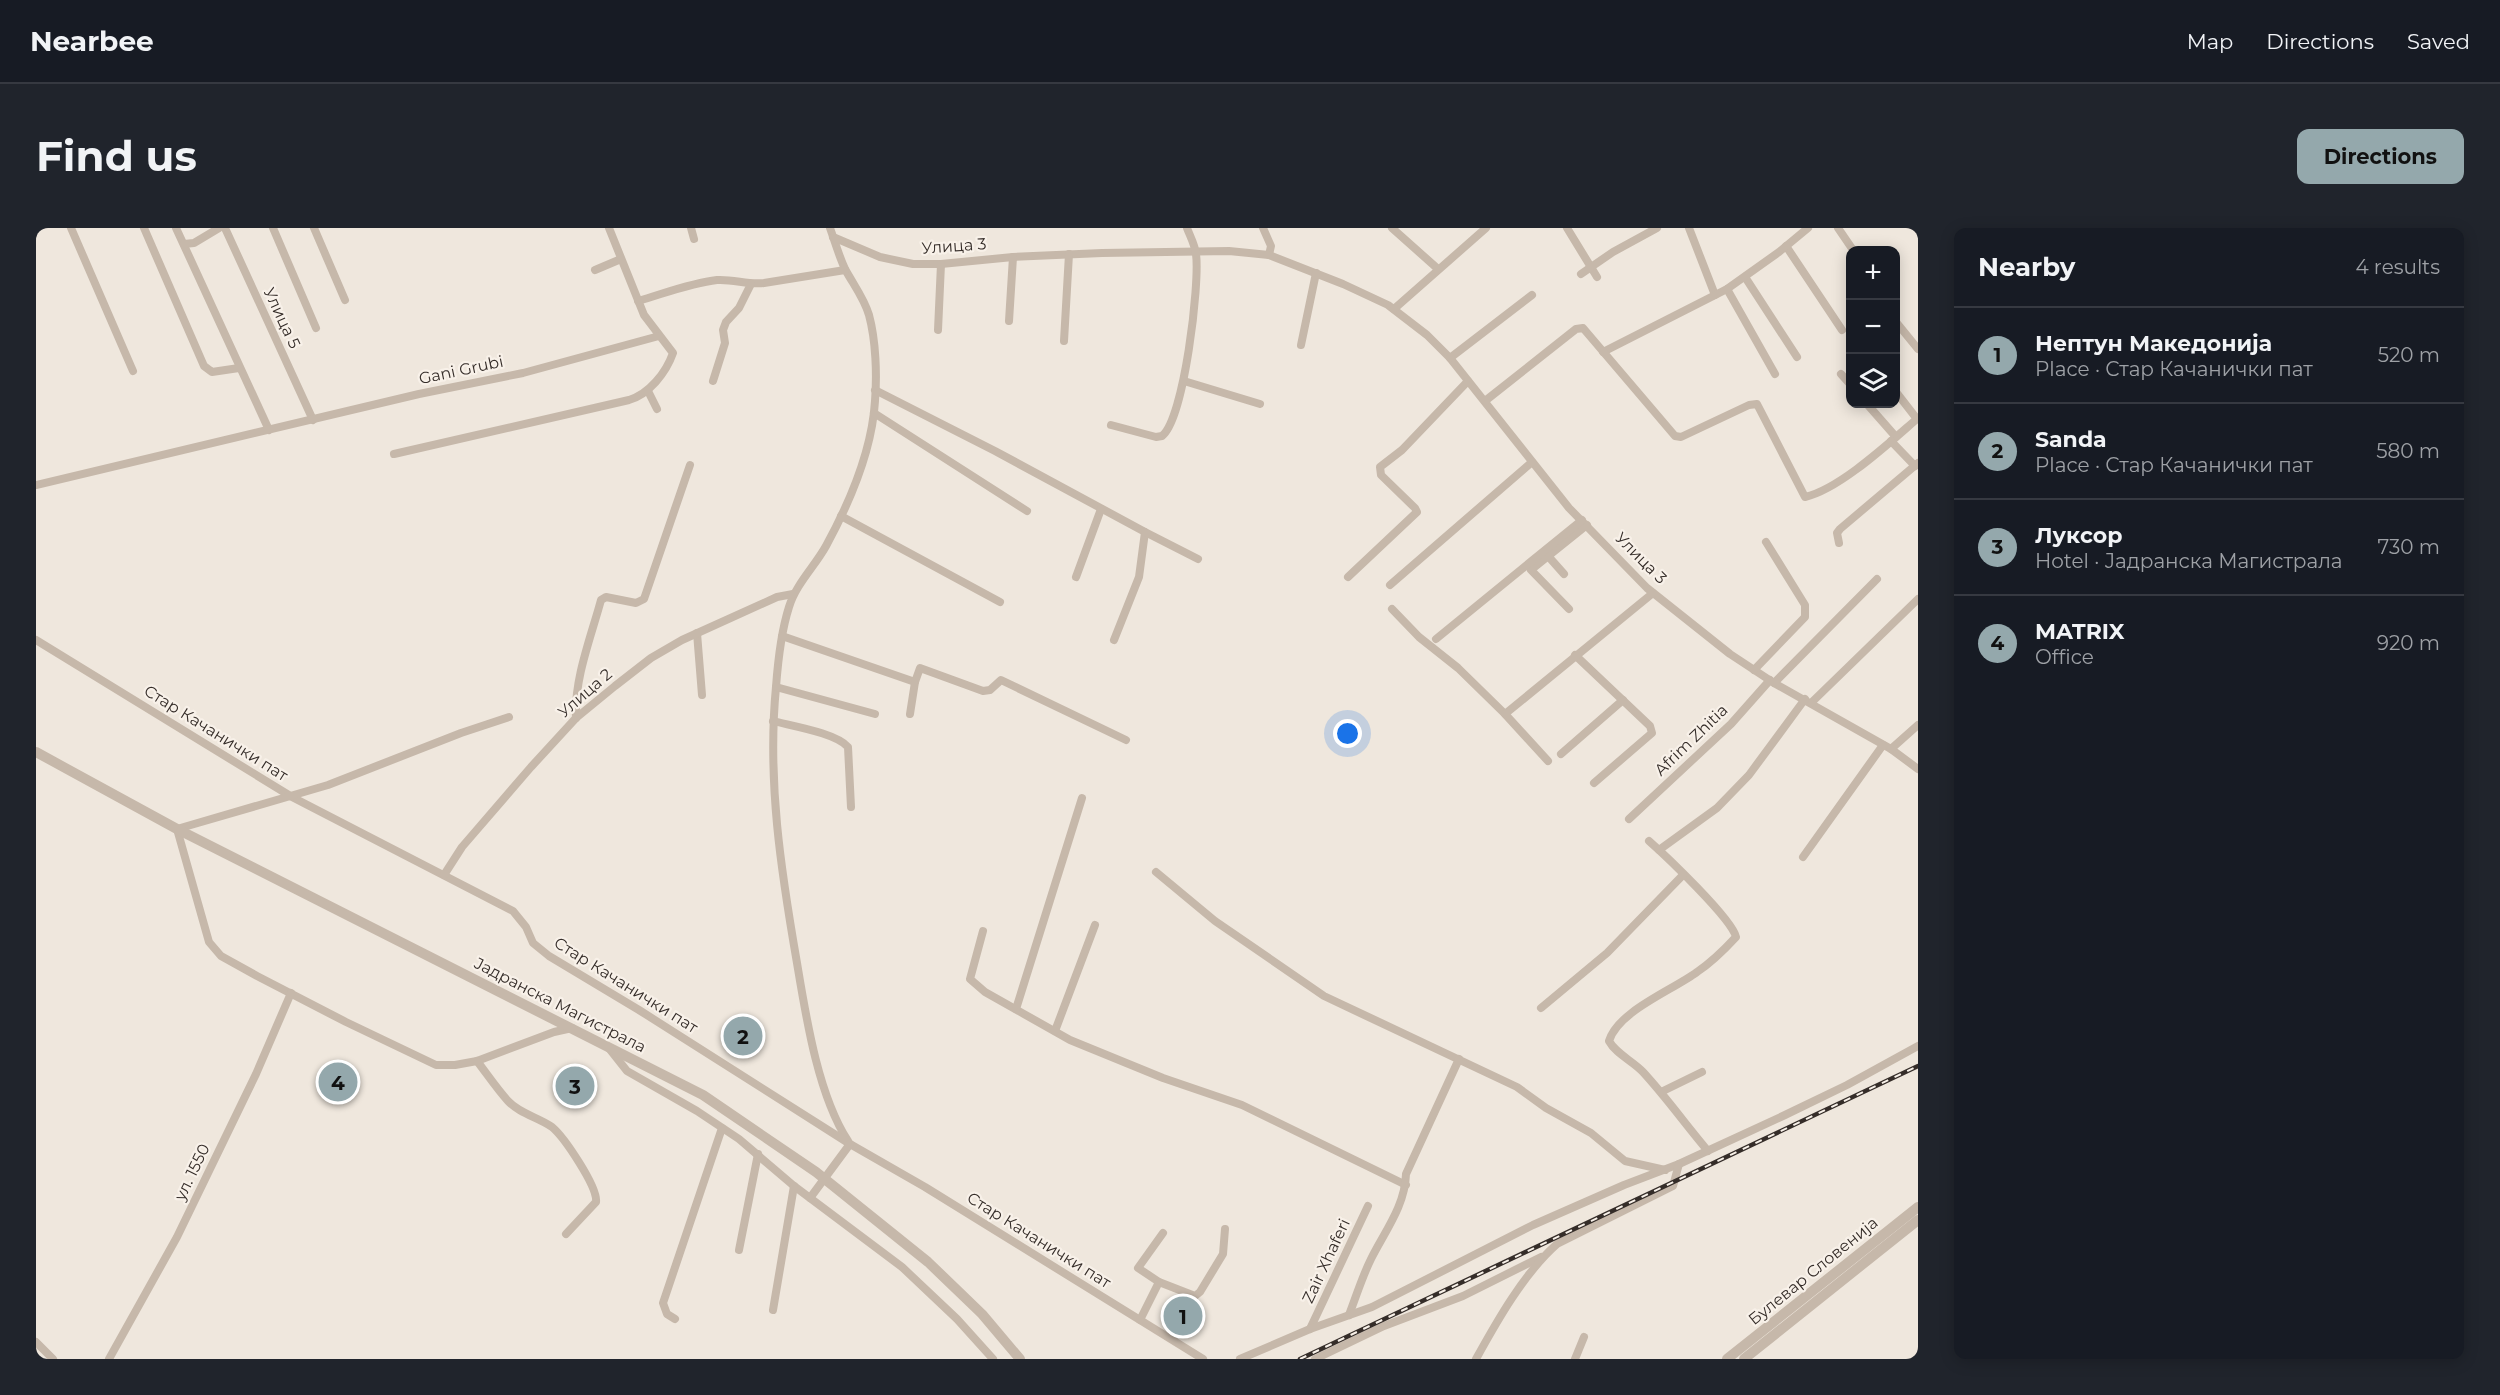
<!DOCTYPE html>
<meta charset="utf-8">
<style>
:root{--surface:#171b24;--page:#20242c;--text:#f1f3f6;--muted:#9ea1a6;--line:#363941;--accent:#94a8ac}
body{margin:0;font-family:Montserrat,sans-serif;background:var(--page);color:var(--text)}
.controls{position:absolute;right:18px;top:18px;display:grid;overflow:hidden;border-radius:12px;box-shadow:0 3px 15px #0003}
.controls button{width:54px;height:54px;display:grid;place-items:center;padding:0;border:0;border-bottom:2px solid var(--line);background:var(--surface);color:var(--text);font:30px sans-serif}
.you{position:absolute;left:1312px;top:506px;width:21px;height:21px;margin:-15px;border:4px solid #fff;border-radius:50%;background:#1a73e8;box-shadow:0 0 0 9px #1a73e833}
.badge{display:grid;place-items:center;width:39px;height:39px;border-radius:50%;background:var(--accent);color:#111;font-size:20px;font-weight:700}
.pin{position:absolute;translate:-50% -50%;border:3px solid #fff;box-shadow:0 2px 6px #0006}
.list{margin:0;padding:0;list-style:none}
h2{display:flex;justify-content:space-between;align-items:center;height:78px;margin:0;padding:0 24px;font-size:26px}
h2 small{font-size:20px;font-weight:400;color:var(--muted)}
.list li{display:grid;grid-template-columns:39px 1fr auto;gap:18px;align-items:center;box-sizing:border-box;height:96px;padding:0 24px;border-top:2px solid var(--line)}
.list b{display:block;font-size:22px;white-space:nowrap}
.list p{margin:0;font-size:20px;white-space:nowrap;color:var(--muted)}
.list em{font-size:20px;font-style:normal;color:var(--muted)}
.icon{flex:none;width:33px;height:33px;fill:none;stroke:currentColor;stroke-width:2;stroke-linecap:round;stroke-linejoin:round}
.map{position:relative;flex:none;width:1882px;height:1131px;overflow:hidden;border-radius:12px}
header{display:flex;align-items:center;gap:36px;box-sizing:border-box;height:84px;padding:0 30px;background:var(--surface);border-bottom:2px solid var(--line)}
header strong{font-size:28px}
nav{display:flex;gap:33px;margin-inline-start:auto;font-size:21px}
.intro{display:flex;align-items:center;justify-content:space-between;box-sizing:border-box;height:144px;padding:0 36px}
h1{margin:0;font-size:42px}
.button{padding:15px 27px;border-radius:12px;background:var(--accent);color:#111;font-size:21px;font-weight:700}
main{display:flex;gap:36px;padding:0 36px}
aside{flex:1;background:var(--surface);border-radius:12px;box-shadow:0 3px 15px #0003}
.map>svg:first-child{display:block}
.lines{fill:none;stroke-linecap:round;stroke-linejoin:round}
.minor{stroke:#c6b8aa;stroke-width:8}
.tertiary{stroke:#c6b8aa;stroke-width:10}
.rail-casing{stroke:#352d29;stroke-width:4.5}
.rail{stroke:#f8f1e9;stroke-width:2;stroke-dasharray:7;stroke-linecap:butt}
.minor-bridge{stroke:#c6b8aa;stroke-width:8}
.labels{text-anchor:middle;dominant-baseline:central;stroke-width:4.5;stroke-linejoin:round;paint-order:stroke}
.street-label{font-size:16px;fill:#352d29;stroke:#f8f1e9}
</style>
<header>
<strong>Nearbee</strong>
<nav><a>Map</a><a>Directions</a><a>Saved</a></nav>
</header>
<div class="intro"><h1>Find us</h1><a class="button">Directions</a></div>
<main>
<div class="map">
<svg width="1882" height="1131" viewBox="0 0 1882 1131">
<rect width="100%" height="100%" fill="#efe7dd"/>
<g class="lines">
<!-- minor -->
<g class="minor">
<path d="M35 0 97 143"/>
<path d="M108 0 168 138 176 144 203 140"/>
<path d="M140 0 233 202"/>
<path d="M189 0 277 192"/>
<path d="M237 0 280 100"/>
<path d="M278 0 309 72"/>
<path d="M655 0 658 11"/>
<path d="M794 0C799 14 803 28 809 41 817 56 828 70 833 87 840 113 841 147 839 173 836 223 814 274 790 318 779 338 760 356 753 379 745 404 742 432 740 459 731 552 745 643 761 735 770 789 782 867 812 913"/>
<path d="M1227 0 1235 18 1233 27"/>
<path d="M1356 0 1402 41"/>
<path d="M1531 0 1561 49"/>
<path d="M1653 0 1679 67"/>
<path d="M1802 0 1817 22"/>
<path d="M797 9 844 29 877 36H905L977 29 1066 25 1193 23 1233 27 1307 56 1352 77 1391 107 1414 130 1533 280 1611 360 1694 426 1738 455 1855 521 1882 541"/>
<path d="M148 16 158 15 183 0"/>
<path d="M1750 18 1806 102"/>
<path d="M559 42 585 31"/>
<path d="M1545 46 1577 24 1621 0"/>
<path d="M1709 49 1761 129"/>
<path d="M1691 61 1739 146"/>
<path d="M602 73C627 66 654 55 681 52 698 51 712 57 728 55L809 42"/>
<path d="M1358 81 1450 0"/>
<path d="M973 93 977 29"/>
<path d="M1860 94 1882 121"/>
<path d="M902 102 905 36"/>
<path d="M1028 113 1033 26"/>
<path d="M1265 117 1280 45"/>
<path d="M1567 124 1691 61 1743 24 1772 0"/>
<path d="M1414 130 1496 67"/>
<path d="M1805 146 1814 156"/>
<path d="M677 153 689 115 687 102 690 94 703 80 715 56"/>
<path d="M1148 153 1224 176"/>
<path d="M839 162 959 223 1109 304 1103 349 1078 412"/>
<path d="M612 163 621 181"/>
<path d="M1860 164 1881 191"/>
<path d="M1449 173 1540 101 1547 100 1639 208 1645 209 1713 177 1721 176 1769 269C1804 261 1854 214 1882 190"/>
<path d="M1831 176 1860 209"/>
<path d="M838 185 991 283"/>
<path d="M1075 197 1120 209 1126 208C1148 191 1164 56 1160 26 1159 17 1154 8 1151 0"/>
<path d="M1855 213 1879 238"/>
<path d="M358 226 593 172C613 166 630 145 637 125L608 87 573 0"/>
<path d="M0 257 383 166 487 145 623 108"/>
<path d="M805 288 964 374"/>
<path d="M1109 304 1162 331"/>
<path d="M1803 315 1801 305 1804 301 1882 235"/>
<path d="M1512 328 1528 346"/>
<path d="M1040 349 1065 281"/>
<path d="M1312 349 1381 284 1379 280 1345 247 1344 239 1366 222 1432 153"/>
<path d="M1354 357 1496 234"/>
<path d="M1356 381 1383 409 1422 440 1469 486"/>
<path d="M1533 381 1495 342 1551 297"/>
<path d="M661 405 666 467"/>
<path d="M746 408 879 454"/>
<path d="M1400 411 1546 292"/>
<path d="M0 412 256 569 477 683 490 699 497 715 513 728 603 782 814 916 889 959 1167 1131"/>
<path d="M1539 427 1614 498 1616 505 1558 555"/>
<path d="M1718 442 1769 389V377L1730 314"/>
<path d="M1738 455 1841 351"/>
<path d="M740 459 839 486"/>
<path d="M1775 475 1882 371"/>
<path d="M874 486 879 454 884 440 947 463 954 462 965 452 1090 512"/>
<path d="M473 489 425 505 292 557 141 601 173 714 185 728 221 748 310 794 400 837H419L441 833 518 804 536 800"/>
<path d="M540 490C538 451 555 409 565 372L570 369 600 375 608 371 654 237"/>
<path d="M737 493C756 498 800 505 812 519L815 579"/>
<path d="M1855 521 1882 497"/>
<path d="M1525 526 1587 472"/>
<path d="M1512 533 1469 486 1617 365"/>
<path d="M1593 591 1695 496 1734 452"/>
<path d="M1613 613C1630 628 1696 691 1700 709 1688 722 1676 734 1661 744 1637 762 1582 783 1573 813 1580 826 1597 833 1607 844 1630 869 1650 897 1672 923"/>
<path d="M1623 622 1681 580 1713 547 1769 471"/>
<path d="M1767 629 1847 517"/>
<path d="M1120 644 1179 693 1288 768 1481 859 1510 880 1555 905 1589 933 1629 942"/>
<path d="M408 647 426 619 495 539 540 490 579 458 615 430 646 412 741 369 757 366"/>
<path d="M947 703 934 751 949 764 1034 812 1127 850 1206 877 1370 957"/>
<path d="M1505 780 1571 725 1647 647"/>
<path d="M980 781 1046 570"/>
<path d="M1019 803 1059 697"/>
<path d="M572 819 591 843 661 883 703 911 758 958 866 1039 921 1091 957 1131"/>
<path d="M441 833C451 846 461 861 472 873 484 886 502 889 516 899 528 909 562 959 560 974L530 1006"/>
<path d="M1625 864 1666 844"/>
<path d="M1127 1005 1102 1040 1123 1054 1159 1068 1164 1064 1187 1026 1189 1001"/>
<path d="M703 1022 722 926"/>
<path d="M737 1082 758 958"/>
<path d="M1313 1087C1320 1069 1326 1049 1335 1031 1349 1003 1369 978 1370 946L1423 831"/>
<path d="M639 1091 631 1086 627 1075 686 900"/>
<path d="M1104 1092 1123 1054"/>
<path d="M1274 1101 1332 978"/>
<path d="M0 1114 17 1131"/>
<path d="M73 1131 141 1009 220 846 255 765"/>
<path d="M1204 1131 1274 1101 1336 1079 1497 997 1588 957 1643 936 1749 887 1811 857 1882 818"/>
<path d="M1279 1131 1348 1098 1427 1068 1505 1029"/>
<path d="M1440 1131C1461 1093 1488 1045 1521 1016L1637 958 1643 936"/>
<path d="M1539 1131 1548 1109"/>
</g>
<!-- tertiary -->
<g class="tertiary">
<path d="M0 524 141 601 667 867 780 944 892 1034 946 1086 984 1131"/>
<path d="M1691 1131 1882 979"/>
<path d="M1708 1131 1882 992"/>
</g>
<defs>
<path id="rail" d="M1264 1131 1882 838"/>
</defs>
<!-- rail casing -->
<use href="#rail" class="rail-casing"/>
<!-- rail -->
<use href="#rail" class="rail"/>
<!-- minor-bridge -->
<path class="minor-bridge" d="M774 970 814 916"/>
</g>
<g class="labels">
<!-- street labels -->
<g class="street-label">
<text transform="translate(918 18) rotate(-4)">Улица 3</text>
<text transform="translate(246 90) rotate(65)">Улица 5</text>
<text transform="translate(425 142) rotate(-12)">Gani Grubi</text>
<text transform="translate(1605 330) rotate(45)">Улица 3</text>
<text transform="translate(549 465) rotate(-41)">Улица 2</text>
<text transform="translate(180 505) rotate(32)">Стар Качанички пат</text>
<text transform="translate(1655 512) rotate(-44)">Afrim Zhitia</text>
<text transform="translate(590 757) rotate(32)">Стар Качанички пат</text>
<text transform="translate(524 777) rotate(27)">Јадранска Магистрала</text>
<text transform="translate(156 944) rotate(-64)">ул. 1550</text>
<text transform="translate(1003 1012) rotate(32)">Стар Качанички пат</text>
<text transform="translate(1290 1033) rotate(-65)">Zair Xhaferi</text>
<text transform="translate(1777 1043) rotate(-39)">Булевар Словенија</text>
</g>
</g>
</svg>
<div class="controls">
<button>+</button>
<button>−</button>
<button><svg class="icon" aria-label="layers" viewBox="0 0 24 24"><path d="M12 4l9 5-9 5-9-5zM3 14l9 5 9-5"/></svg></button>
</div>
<div class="you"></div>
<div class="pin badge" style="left:1147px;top:1088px">1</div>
<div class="pin badge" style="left:707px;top:808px">2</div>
<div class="pin badge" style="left:539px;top:858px">3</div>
<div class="pin badge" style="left:302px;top:854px">4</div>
</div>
<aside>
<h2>Nearby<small>4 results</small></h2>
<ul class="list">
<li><span class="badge">1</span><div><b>Нептун Македонија</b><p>Place · Стар Качанички пат</p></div><em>520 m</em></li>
<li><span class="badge">2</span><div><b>Sanda</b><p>Place · Стар Качанички пат</p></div><em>580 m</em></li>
<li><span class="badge">3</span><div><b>Луксор</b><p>Hotel · Јадранска Магистрала</p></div><em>730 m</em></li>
<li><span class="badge">4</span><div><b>MATRIX</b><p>Office</p></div><em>920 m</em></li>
</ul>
</aside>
</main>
